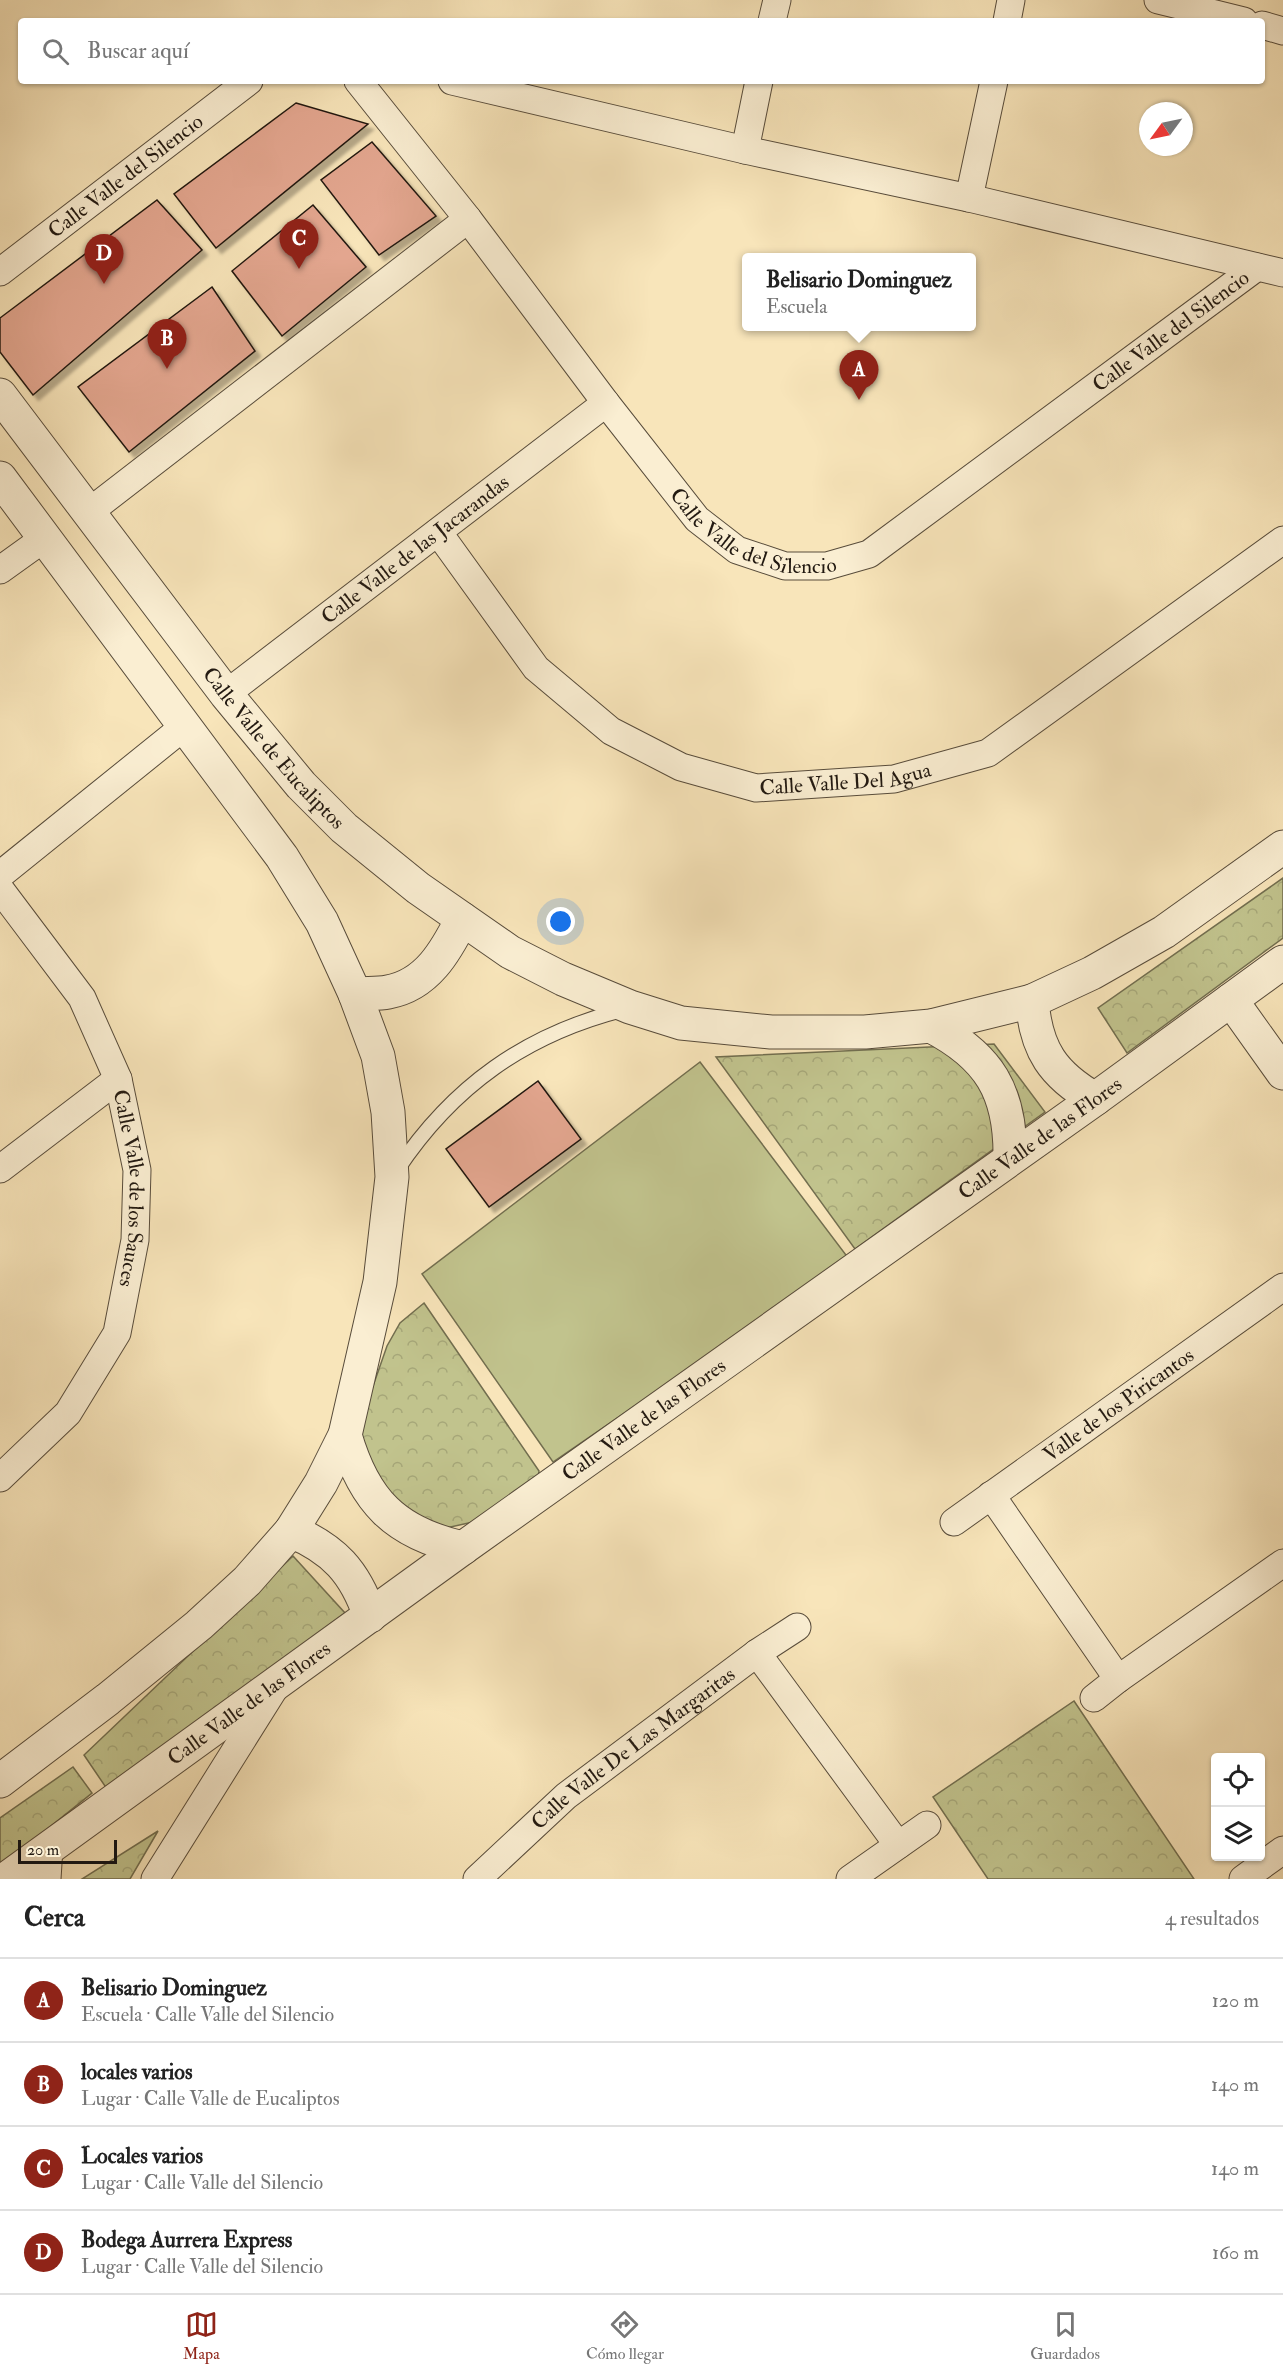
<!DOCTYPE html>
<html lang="es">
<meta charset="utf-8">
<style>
:root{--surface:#fff;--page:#f2f2f2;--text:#222;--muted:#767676;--line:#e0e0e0;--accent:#8f2418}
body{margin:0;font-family:"IM FELL Double Pica",serif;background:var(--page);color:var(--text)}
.controls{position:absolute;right:18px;bottom:18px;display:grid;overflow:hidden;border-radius:6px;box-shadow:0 2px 4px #0004}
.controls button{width:54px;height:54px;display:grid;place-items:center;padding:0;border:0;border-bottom:2px solid var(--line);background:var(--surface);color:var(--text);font:30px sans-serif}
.compass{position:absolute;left:1139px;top:102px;width:54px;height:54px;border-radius:50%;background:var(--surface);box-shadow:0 2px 4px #0004;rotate:237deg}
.scale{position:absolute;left:18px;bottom:15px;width:99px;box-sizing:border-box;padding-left:6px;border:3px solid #221911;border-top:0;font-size:16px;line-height:21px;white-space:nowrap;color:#221911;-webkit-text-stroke:4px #faeed2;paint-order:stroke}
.you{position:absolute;left:561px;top:922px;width:21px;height:21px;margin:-15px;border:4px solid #fff;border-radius:50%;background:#1a73e8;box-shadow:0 0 0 9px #1a73e833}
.badge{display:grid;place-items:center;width:39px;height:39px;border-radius:50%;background:var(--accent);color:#fff;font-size:20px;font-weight:700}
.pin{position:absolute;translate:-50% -50px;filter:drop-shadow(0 2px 3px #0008)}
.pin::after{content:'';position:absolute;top:32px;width:21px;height:18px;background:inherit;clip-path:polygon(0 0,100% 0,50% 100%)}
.popup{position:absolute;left:742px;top:253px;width:234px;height:78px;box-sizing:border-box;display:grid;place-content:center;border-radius:6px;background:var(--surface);filter:drop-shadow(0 2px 4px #0005);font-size:20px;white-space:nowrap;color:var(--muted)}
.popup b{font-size:22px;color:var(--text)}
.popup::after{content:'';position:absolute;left:50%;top:100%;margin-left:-12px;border:12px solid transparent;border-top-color:var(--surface)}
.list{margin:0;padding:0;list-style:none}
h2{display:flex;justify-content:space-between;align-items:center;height:78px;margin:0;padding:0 24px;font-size:26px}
h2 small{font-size:20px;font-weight:400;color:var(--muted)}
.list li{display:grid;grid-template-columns:39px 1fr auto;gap:18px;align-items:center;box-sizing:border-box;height:84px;padding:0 24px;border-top:2px solid var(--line)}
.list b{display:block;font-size:22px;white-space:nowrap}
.list p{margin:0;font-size:20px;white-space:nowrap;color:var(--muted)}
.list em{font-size:20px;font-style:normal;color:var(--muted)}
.icon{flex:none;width:33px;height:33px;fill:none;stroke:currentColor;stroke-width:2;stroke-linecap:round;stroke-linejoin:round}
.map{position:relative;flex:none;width:1283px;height:1879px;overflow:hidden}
.search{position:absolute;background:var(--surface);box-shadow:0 2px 4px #0004;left:18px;right:18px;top:18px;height:66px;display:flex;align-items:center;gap:15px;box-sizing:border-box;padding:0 21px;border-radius:6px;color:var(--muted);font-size:22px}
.sheet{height:414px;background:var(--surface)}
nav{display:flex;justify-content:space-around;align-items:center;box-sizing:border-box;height:84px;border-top:2px solid var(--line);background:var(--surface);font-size:16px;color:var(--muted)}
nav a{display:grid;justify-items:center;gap:3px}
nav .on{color:var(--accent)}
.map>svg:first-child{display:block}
.park{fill:url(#park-crowns);stroke:#726e4f;stroke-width:1.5}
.garden{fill:#c1c38d;stroke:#726e4f;stroke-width:1.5}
.building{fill:#e3a68f;stroke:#221911;stroke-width:1.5;filter:url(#shadow)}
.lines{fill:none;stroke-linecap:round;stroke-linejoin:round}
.service-casing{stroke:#584c3b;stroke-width:16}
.minor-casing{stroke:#584c3b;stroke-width:29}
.tertiary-casing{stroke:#584c3b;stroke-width:35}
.service{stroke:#faeed2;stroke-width:14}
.minor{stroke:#faeed2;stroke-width:27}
.tertiary{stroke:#faeed2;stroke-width:33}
.labels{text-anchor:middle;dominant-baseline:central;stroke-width:5;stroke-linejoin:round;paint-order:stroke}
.street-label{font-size:21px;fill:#221911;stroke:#faeed2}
</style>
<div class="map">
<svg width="1283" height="1879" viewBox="0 0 1283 1879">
<defs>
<pattern id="park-crowns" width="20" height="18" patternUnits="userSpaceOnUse" patternTransform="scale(1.5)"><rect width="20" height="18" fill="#c1c38d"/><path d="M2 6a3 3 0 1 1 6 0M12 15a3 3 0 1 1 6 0" fill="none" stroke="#a6a779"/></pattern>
<filter id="shadow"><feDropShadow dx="5.5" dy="5.5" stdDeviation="1.5" flood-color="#0004"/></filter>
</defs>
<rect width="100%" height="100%" fill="#f8e5ba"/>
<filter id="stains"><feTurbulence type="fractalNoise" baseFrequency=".00333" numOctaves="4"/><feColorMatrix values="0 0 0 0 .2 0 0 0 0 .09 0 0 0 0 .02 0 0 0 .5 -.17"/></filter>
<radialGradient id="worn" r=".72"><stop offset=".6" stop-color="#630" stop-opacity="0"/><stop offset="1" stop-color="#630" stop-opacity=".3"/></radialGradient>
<!-- park -->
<g class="park">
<path d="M1283 878V938L1127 1053 1098 1008Z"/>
<path d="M994 1044 1045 1112 855 1249 716 1057Z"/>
<path d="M424 1303 539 1471 537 1486 473 1522 428 1532 389 1509 357 1432 387 1346 400 1323Z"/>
<path d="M293 1556 345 1613 107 1789 84 1755Z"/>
<path d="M1074 1701 1194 1879H988L933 1797Z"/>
<path d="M73 1767 92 1793 0 1867V1818Z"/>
<path d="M158 1831 130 1879H82Z"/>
</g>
<!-- garden -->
<path class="garden" d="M700 1062 849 1259 553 1462 422 1274Z"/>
<!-- building -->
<g class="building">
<path d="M296 103 368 124 216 248 174 194Z"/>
<path d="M372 142 436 216 379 255 321 180Z"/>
<path d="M157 200 202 250 33 395 0 352V318Z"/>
<path d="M313 205 366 267 282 336 232 271Z"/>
<path d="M212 287 255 351 129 452 78 387Z"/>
<path d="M538 1081 581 1139 489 1207 446 1149Z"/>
</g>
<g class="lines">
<defs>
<path id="service" d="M397 1170C453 1086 525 1035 622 1010"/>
<g id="minor">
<path d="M1158 0 1244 21"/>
<path d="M772 21 777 0"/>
<path d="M1007 21 1011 0"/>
<path d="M1262 25 1283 31"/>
<path id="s1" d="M358 81 468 219 606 403 697 519 737 550 785 566H827L869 554 1257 267"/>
<path d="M452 81 745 150 969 198 1283 273"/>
<path d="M745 150 759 81"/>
<path d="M969 198 994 81"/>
<path id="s2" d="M0 272 249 81"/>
<path d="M89 512 468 219"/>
<path id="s3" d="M438 532 536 668 611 731 681 767 756 788 894 779 988 753 1283 540"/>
<path d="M0 570 46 537"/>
<path id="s4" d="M226 694 606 403"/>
<path d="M0 875 186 725"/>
<path id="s5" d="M0 889 82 998 118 1079 137 1170 135 1240 117 1333 68 1413 0 1478"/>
<path d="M0 1169 118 1079"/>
<path d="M991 1495 1118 1679"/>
<path id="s6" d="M954 1522 1283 1287"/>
<path d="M757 1653 898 1845"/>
<path d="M1094 1698 1118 1679 1283 1563"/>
<path d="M47 1879 49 1847"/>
<path d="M155 1879 274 1689"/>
<path id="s7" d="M477 1879 566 1796 757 1653 797 1627"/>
<path d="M850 1879 927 1825"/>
<path d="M1243 1879 1283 1850"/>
</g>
<g id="tertiary">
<path id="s8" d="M0 395 226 694 301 785 344 828 418 888 510 952 563 979 630 1007 681 1023 771 1032H865L931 1026 1032 1001 1092 973 1164 932 1283 847"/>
<path d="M0 478 282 857 322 922 355 994 378 1056 388 1112 392 1177 380 1282 345 1435 321 1483 291 1531 247 1581 199 1625 108 1699 0 1781"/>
<path d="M355 994C366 993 378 994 388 992 427 985 446 951 462 919"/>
<path d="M1231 1000 1283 1073"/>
<path d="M1032 1001C1036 1050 1053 1075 1095 1099"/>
<path d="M931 1026C989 1056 1011 1092 1010 1158"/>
<path d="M345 1435C364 1501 395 1533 463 1548"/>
<path d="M291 1531C334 1549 355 1572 370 1616"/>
<path id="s9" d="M6 1879 463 1548 1095 1099 1283 962"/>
</g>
</defs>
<!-- service casing -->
<use href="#service" class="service-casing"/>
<!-- minor casing -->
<use href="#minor" class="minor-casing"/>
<!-- tertiary casing -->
<use href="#tertiary" class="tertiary-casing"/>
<!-- service -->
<use href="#service" class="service"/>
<!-- minor -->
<use href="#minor" class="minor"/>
<!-- tertiary -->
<use href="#tertiary" class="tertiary"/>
</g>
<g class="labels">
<!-- street labels -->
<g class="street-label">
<text stroke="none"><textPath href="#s2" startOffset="158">Calle Valle del Silencio</textPath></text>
<text stroke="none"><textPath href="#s1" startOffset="1116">Calle Valle del Silencio</textPath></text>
<text stroke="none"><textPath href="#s1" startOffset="612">Calle Valle del Silencio</textPath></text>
<text stroke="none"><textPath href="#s4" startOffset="238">Calle Valle de las Jacarandas</textPath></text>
<text stroke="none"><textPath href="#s8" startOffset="447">Calle Valle de Eucaliptos</textPath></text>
<text stroke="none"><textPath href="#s3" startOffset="512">Calle Valle Del Agua</textPath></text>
<text stroke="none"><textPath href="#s9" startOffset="1272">Calle Valle de las Flores</textPath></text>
<text stroke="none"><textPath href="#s5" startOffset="336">Calle Valle de los Sauces</textPath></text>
<text stroke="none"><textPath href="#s6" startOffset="202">Valle de los Piricantos</textPath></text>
<text stroke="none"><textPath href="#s9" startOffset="786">Calle Valle de las Flores</textPath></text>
<text stroke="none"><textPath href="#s9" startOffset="300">Calle Valle de las Flores</textPath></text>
<text stroke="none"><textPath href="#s7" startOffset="204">Calle Valle De Las Margaritas</textPath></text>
</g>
</g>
<rect width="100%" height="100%" filter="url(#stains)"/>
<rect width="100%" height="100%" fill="url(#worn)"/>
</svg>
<div class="controls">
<button><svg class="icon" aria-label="locate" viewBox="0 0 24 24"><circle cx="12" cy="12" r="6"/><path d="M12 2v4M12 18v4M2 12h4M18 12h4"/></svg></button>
<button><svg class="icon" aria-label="layers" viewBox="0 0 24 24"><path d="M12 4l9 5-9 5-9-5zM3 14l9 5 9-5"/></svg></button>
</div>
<svg class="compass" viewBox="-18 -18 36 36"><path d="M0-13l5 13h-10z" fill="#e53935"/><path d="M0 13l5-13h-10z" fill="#767676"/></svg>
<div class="scale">20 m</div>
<div class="you"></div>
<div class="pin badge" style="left:859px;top:400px">A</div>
<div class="popup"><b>Belisario Dominguez</b>Escuela</div>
<div class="pin badge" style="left:167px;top:369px">B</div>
<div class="pin badge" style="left:299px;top:269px">C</div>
<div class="pin badge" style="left:104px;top:284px">D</div>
<div class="search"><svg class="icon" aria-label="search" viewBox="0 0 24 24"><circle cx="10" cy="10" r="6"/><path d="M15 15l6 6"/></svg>Buscar aquí</div>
</div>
<section class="sheet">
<h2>Cerca<small>4 resultados</small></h2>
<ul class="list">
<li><span class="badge">A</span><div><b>Belisario Dominguez</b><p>Escuela · Calle Valle del Silencio</p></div><em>120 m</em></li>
<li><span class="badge">B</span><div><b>locales varios</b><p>Lugar · Calle Valle de Eucaliptos</p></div><em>140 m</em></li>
<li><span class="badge">C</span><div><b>Locales varios</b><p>Lugar · Calle Valle del Silencio</p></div><em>140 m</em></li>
<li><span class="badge">D</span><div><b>Bodega Aurrera Express</b><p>Lugar · Calle Valle del Silencio</p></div><em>160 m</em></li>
</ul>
</section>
<nav>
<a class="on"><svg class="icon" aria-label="map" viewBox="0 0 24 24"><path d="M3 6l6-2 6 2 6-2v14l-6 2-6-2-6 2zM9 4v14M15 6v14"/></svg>Mapa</a>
<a><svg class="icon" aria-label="directions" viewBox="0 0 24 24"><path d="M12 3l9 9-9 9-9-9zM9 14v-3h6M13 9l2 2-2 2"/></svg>Cómo llegar</a>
<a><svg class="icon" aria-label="saved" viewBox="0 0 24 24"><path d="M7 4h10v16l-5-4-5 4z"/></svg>Guardados</a>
</nav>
